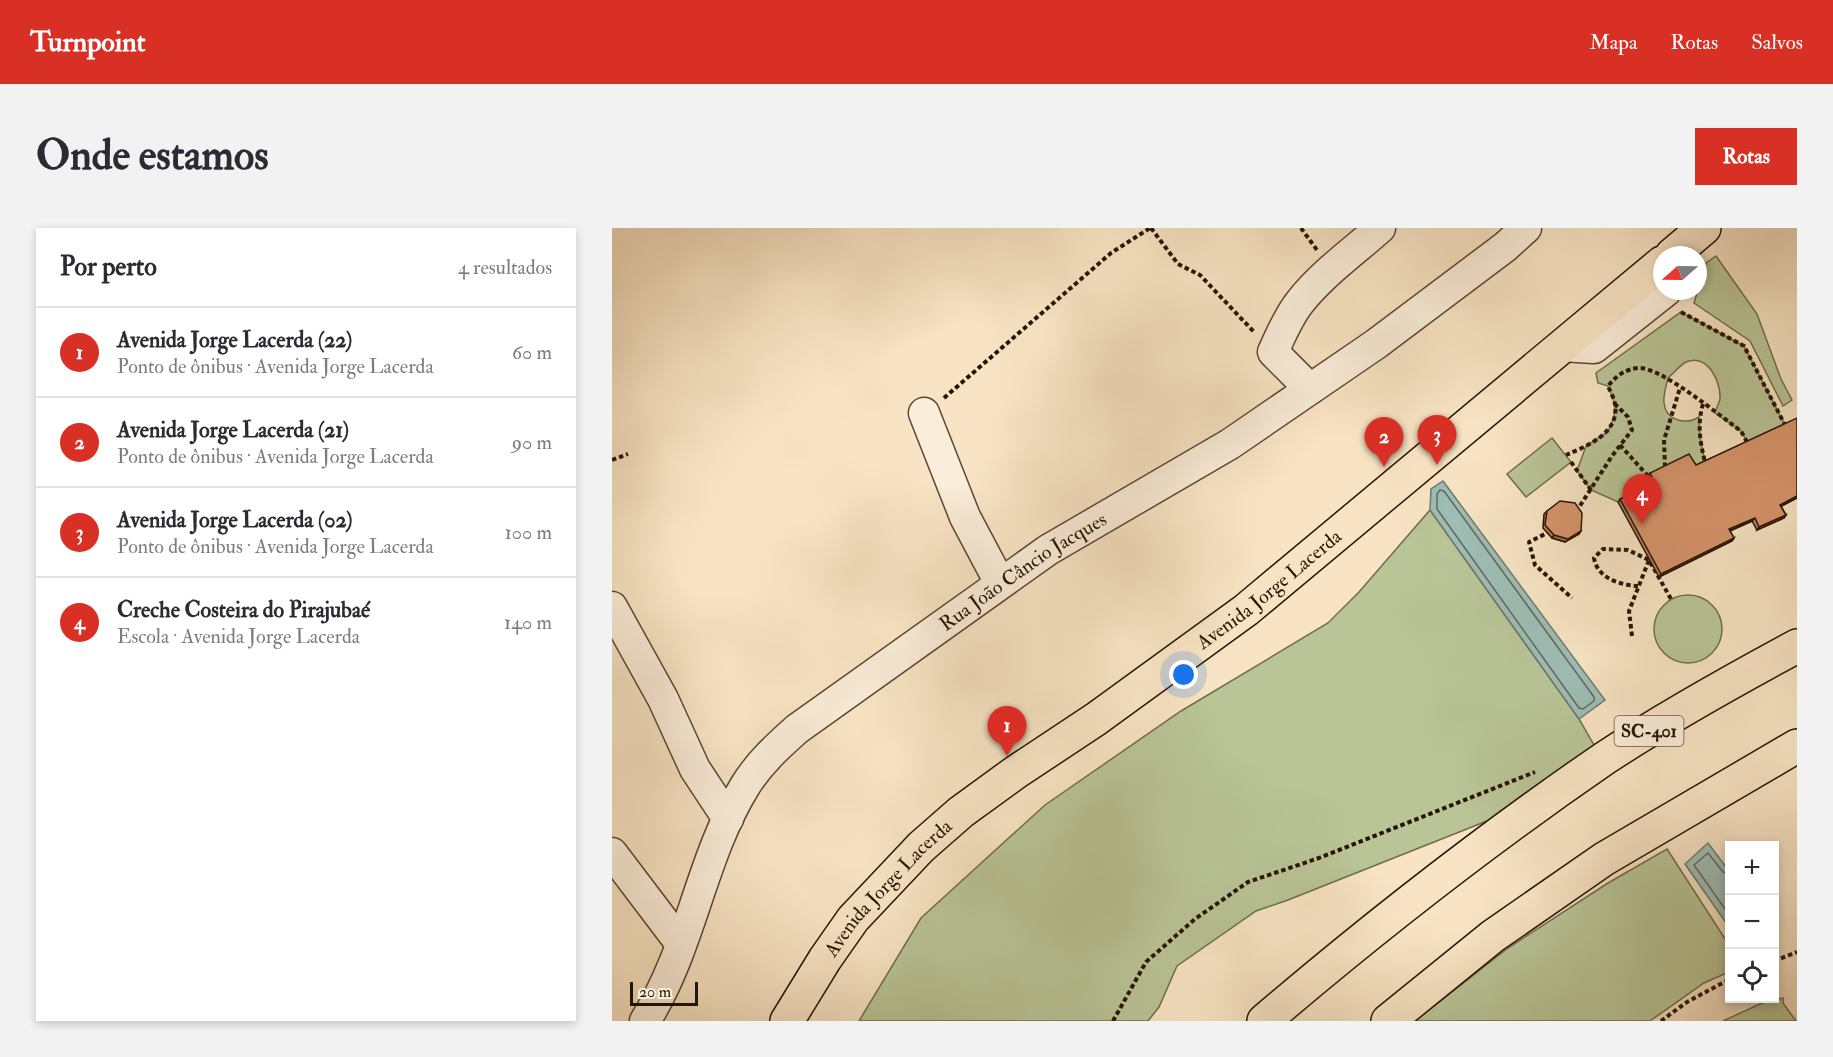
<!DOCTYPE html>
<html lang="pt">
<meta charset="utf-8">
<style>
:root{--surface:#fff;--page:#f2f2f3;--text:#2b2b33;--muted:#7c7c81;--line:#e1e1e2;--accent:#d93025}
body{margin:0;font-family:"IM FELL Double Pica",serif;background:var(--page);color:var(--text)}
.controls{position:absolute;right:18px;bottom:18px;display:grid;overflow:hidden;border-radius:0px;box-shadow:0 3px 9px #0003}
.controls button{width:54px;height:54px;display:grid;place-items:center;padding:0;border:0;border-bottom:2px solid var(--line);background:var(--surface);color:var(--text);font:30px sans-serif}
.compass{position:absolute;left:1041px;top:18px;width:54px;height:54px;border-radius:50%;background:var(--surface);box-shadow:0 3px 9px #0003;rotate:250deg}
.scale{position:absolute;left:18px;bottom:15px;width:68px;box-sizing:border-box;padding-left:6px;border:3px solid #261300;border-top:0;font-size:16px;line-height:21px;white-space:nowrap;color:#261300;-webkit-text-stroke:4px #faedd9;paint-order:stroke}
.you{position:absolute;left:572px;top:447px;width:21px;height:21px;margin:-15px;border:4px solid #fff;border-radius:50%;background:#1a73e8;box-shadow:0 0 0 9px #1a73e833}
.badge{display:grid;place-items:center;width:39px;height:39px;border-radius:50%;background:var(--accent);color:#fff;font-size:20px;font-weight:700}
.pin{position:absolute;translate:-50% -50px;filter:drop-shadow(0 2px 3px #0008)}
.pin::after{content:'';position:absolute;top:32px;width:21px;height:18px;background:inherit;clip-path:polygon(0 0,100% 0,50% 100%)}
.list{margin:0;padding:0;list-style:none}
h2{display:flex;justify-content:space-between;align-items:center;height:78px;margin:0;padding:0 24px;font-size:26px}
h2 small{font-size:20px;font-weight:400;color:var(--muted)}
.list li{display:grid;grid-template-columns:39px 1fr auto;gap:18px;align-items:center;box-sizing:border-box;height:90px;padding:0 24px;border-top:2px solid var(--line)}
.list b{display:block;font-size:22px;white-space:nowrap}
.list p{margin:0;font-size:20px;white-space:nowrap;color:var(--muted)}
.list em{font-size:20px;font-style:normal;color:var(--muted)}
.icon{flex:none;width:33px;height:33px;fill:none;stroke:currentColor;stroke-width:2;stroke-linecap:round;stroke-linejoin:round}
.map{position:relative;flex:none;width:1185px;height:793px;overflow:hidden;border-radius:0px}
header{display:flex;align-items:center;gap:36px;box-sizing:border-box;height:84px;padding:0 30px;background:var(--accent);color:#fff}
header strong{font-size:28px}
nav{display:flex;gap:33px;margin-inline-start:auto;font-size:21px}
.intro{display:flex;align-items:center;justify-content:space-between;box-sizing:border-box;height:144px;padding:0 36px}
h1{margin:0;font-size:42px}
.button{padding:15px 27px;border-radius:0px;background:var(--accent);color:#fff;font-size:21px;font-weight:700}
main{display:flex;gap:36px;padding:0 36px}
aside{flex:1;background:var(--surface);border-radius:0px;box-shadow:0 3px 9px #0003}
.map>svg:first-child{display:block}
.green{fill:#b9c597;stroke:#706c4c;stroke-width:1.5}
.water{fill:#9dbeb6;stroke:#6d7a6d;stroke-width:1.5}
.lines{fill:none;stroke-linecap:round;stroke-linejoin:round}
.shore{stroke:#62685b;stroke-width:1.5}
.minor-casing{stroke:#5a4731;stroke-width:33}
.major-casing{stroke:#261300;stroke-width:36}
.highway-casing{stroke:#261300;stroke-width:36}
.path{stroke:#261300;stroke-width:4;stroke-dasharray:4.5 3;stroke-linecap:butt}
.minor{stroke:#faedd9;stroke-width:30}
.major{stroke:#f8e4c4;stroke-width:33}
.highway{stroke:#f8e4c4;stroke-width:33}
.wall{fill:#b97f5c;stroke:#261300;stroke-width:1.5}
.shaded-wall{fill:#96684b;stroke:#261300;stroke-width:1.5}
.building{fill:#d7946b;stroke:#261300;stroke-width:1.5}
.labels{text-anchor:middle;dominant-baseline:central;stroke-width:5;stroke-linejoin:round;paint-order:stroke}
.shield{fill:#faedd9;stroke:#665441;stroke-width:1.5}
.shield-label{font-size:18px;font-weight:bold;fill:#261300}
.street-label{font-size:20px;fill:#261300;stroke:#faedd9}
</style>
<header>
<strong>Turnpoint</strong>
<nav><a>Mapa</a><a>Rotas</a><a>Salvos</a></nav>
</header>
<div class="intro"><h1>Onde estamos</h1><a class="button">Rotas</a></div>
<main>
<aside>
<h2>Por perto<small>4 resultados</small></h2>
<ul class="list">
<li><span class="badge">1</span><div><b>Avenida Jorge Lacerda (22)</b><p>Ponto de ônibus · Avenida Jorge Lacerda</p></div><em>60 m</em></li>
<li><span class="badge">2</span><div><b>Avenida Jorge Lacerda (21)</b><p>Ponto de ônibus · Avenida Jorge Lacerda</p></div><em>90 m</em></li>
<li><span class="badge">3</span><div><b>Avenida Jorge Lacerda (02)</b><p>Ponto de ônibus · Avenida Jorge Lacerda</p></div><em>100 m</em></li>
<li><span class="badge">4</span><div><b>Creche Costeira do Pirajubaé</b><p>Escola · Avenida Jorge Lacerda</p></div><em>140 m</em></li>
</ul>
</aside>
<div class="map">
<svg width="1185" height="793" viewBox="0 0 1185 793">
<rect width="100%" height="100%" fill="#f8e4c4"/>
<filter id="stains"><feTurbulence type="fractalNoise" baseFrequency=".00333" numOctaves="4"/><feColorMatrix values="0 0 0 0 .2 0 0 0 0 .09 0 0 0 0 .02 0 0 0 .5 -.17"/></filter>
<radialGradient id="worn" r=".72"><stop offset=".6" stop-color="#630" stop-opacity="0"/><stop offset="1" stop-color="#630" stop-opacity=".3"/></radialGradient>
<!-- green -->
<g class="green">
<path d="M1104 28 1145 86 1169 151 1180 172 1171 178 1138 113 1082 75 1094 35Z"/>
<path d="M1069 84 1132 118 1173 197 1135 214 1129 203 1103 185C1104 181 1107 175 1108 171 1109 154 1096 125 1074 134 1068 137 1061 146 1056 150 1054 158 1051 168 1052 175 1054 193 1074 197 1087 189L1088 210 1093 234 1006 274 979 262 965 243 974 218 996 204 1002 189 1003 176 996 158 986 155 984 145Z"/>
<path d="M940 210 959 234 914 269 895 246Z"/>
<path d="M818 282 967 491 986 524 890 587 676 672 644 683 565 738 547 779 536 793H247L309 690 433 577 569 483 716 395 747 364Z"/>
<circle cx="1076" cy="401" r="34"/>
<path d="M1055 621 1117 717V744L1092 755 1038 793H803L896 720 996 655Z"/>
<path d="M1171 770V775L1184 793H1111L1150 775Z"/>
</g>
<!-- water -->
<g class="water">
<path d="M831 253 993 472 967 491 818 282 819 261Z"/>
<path d="M1096 615 1117 643V699L1073 636Z"/>
</g>
<g class="lines">
<!-- shore -->
<g class="shore">
<path d="M828 262 832 263 982 469V473L971 481 967 480 825 281V266Z"/>
<path d="M1118 646 1111 644 1096 625 1082 637 1118 688"/>
</g>
<defs>
<g id="minor">
<path d="M949 118 982 120 1054 63"/>
<path d="M698 161 661 124C669 107 676 89 688 74 710 46 741 24 768 0"/>
<path d="M312 185 353 289 388 355"/>
<path d="M0 379 51 471 83 541 116 591"/>
<path d="M0 625 69 716"/>
<path id="s1" d="M33 793C79 721 88 631 133 558 147 535 166 518 185 501L436 322 618 216 764 116 893 19 914 0"/>
</g>
<g id="major">
<path d="M1060 27 1092 0"/>
<path id="s2" d="M175 793 213 731 241 691 309 619 349 584 404 544 484 491 634 382 1050 35"/>
</g>
<g id="highway">
<path d="M652 793C761 700 875 611 993 530 1055 489 1120 453 1185 418"/>
<path d="M776 793 881 708 992 631 1185 518"/>
</g>
</defs>
<!-- minor casing -->
<use href="#minor" class="minor-casing"/>
<!-- major casing -->
<use href="#major" class="major-casing"/>
<!-- highway casing -->
<use href="#highway" class="highway-casing"/>
<!-- path -->
<g class="path">
<path d="M539 0 566 36 588 47 642 104"/>
<path d="M689 0 705 22"/>
<path d="M1069 84 1132 118 1173 197"/>
<path d="M332 170 499 25 538 0"/>
<path d="M1091 176C1085 196 1088 214 1093 234"/>
<path d="M1008 217 1036 248"/>
<path d="M954 227C975 218 1008 205 1003 176 1002 170 998 163 996 158 1004 148 1013 141 1027 140 1049 139 1108 188 1129 203L1135 214"/>
<path d="M0 232 16 226"/>
<path d="M959 234 979 262"/>
<path d="M1053 239 1052 212 1068 160"/>
<path d="M964 284 1000 228 1020 202 1016 189 1004 177"/>
<path d="M939 303 917 314 923 337 960 370"/>
<path d="M1026 358C1008 357 985 350 982 330L991 321 1016 322 1037 332 1059 371"/>
<path d="M1020 408 1017 383 1037 332"/>
<path d="M1162 733 1185 724"/>
<path d="M501 793 534 734 583 691 636 654 707 630 923 544"/>
<path d="M1049 793 1075 774 1118 751"/>
</g>
<!-- minor -->
<use href="#minor" class="minor"/>
<!-- major -->
<use href="#major" class="major"/>
<!-- highway -->
<use href="#highway" class="highway"/>
</g>
<!-- wall -->
<g class="wall">
<path d="M1084 237 1185 270 1169 278 1174 287 1172 290 1145 302 1140 293 1118 303 1122 310 1120 313 1047 349 1006 274 1008 271 1040 257 1036 248 1038 245Z"/>
<path d="M935 283 967 306 953 314 940 310 931 300 932 286Z"/>
</g>
<!-- shaded-wall -->
<g class="shaded-wall">
<path d="M1185 268V270L1166 280 1168 277Z"/>
<path d="M1174 287 1172 290 1145 302 1147 299Z"/>
<path d="M1143 290 1140 293 1115 304 1117 301Z"/>
<path d="M969 303 967 306 953 314 940 310 942 307Z"/>
<path d="M1122 310 1120 313 1047 349 1049 346Z"/>
</g>
<!-- building -->
<g class="building">
<path d="M1185 190V268L1168 277 1174 287 1147 299 1143 290 1117 301 1122 310 1049 346 1008 271 1043 256 1038 245 1077 226 1084 237Z"/>
<path d="M948 273 963 275 970 285 969 303 956 311 942 307 933 297 935 283Z"/>
</g>
<g class="labels">
<!-- shield labels -->
<rect class="shield" x="1002.5" y="488" width="69" height="30" rx="4.5"/>
<g class="shield-label">
<text x="1037" y="503">SC-401</text>
</g>
<!-- street labels -->
<g class="street-label">
<text stroke="none"><textPath href="#s1" startOffset="609">Rua João Câncio Jacques</textPath></text>
<text stroke="none"><textPath href="#s2" startOffset="654">Avenida Jorge Lacerda</textPath></text>
<text stroke="none"><textPath href="#s2" startOffset="168">Avenida Jorge Lacerda</textPath></text>
</g>
</g>
<rect width="100%" height="100%" filter="url(#stains)"/>
<rect width="100%" height="100%" fill="url(#worn)"/>
</svg>
<div class="controls">
<button>+</button>
<button>−</button>
<button><svg class="icon" aria-label="locate" viewBox="0 0 24 24"><circle cx="12" cy="12" r="6"/><path d="M12 2v4M12 18v4M2 12h4M18 12h4"/></svg></button>
</div>
<svg class="compass" viewBox="-18 -18 36 36"><path d="M0-13l5 13h-10z" fill="#e53935"/><path d="M0 13l5-13h-10z" fill="#7c7c81"/></svg>
<div class="scale">20 m</div>
<div class="you"></div>
<div class="pin badge" style="left:395px;top:528px">1</div>
<div class="pin badge" style="left:772px;top:239px">2</div>
<div class="pin badge" style="left:825px;top:237px">3</div>
<div class="pin badge" style="left:1030px;top:296px">4</div>
</div>
</main>
